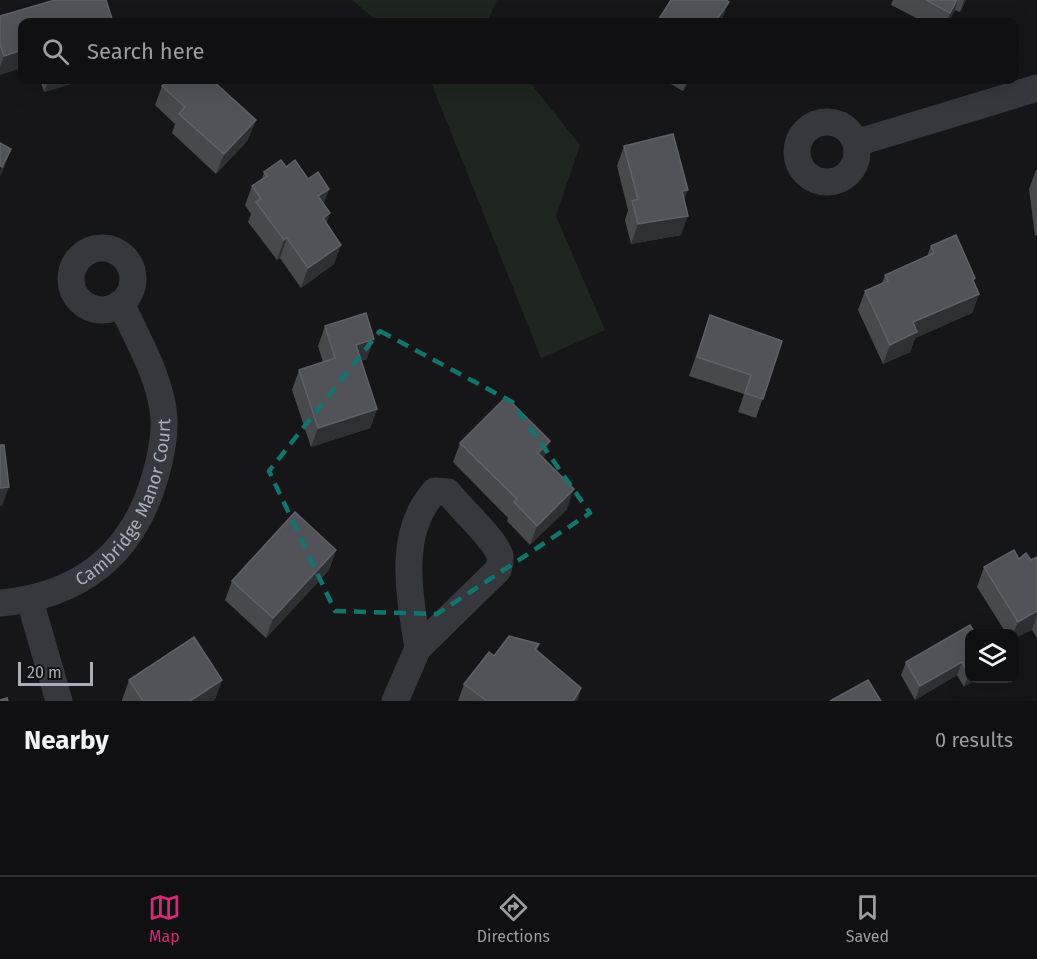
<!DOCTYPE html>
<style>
:root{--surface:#101012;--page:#19191b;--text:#f1f3f6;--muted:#9c9d9f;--line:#303032;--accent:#db2777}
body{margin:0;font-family:"Fira Sans",sans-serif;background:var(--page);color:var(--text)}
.controls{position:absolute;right:18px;bottom:18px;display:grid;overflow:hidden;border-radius:12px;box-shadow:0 6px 24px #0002}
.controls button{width:54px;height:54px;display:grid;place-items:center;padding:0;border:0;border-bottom:2px solid var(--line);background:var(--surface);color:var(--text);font:30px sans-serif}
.scale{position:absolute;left:18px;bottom:15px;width:75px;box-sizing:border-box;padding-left:6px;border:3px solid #a8adb8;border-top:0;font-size:16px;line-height:21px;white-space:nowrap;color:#a8adb8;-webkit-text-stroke:4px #111113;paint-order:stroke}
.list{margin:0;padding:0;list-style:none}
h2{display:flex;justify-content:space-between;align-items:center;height:78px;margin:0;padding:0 24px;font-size:26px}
h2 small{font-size:20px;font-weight:400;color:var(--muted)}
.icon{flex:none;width:33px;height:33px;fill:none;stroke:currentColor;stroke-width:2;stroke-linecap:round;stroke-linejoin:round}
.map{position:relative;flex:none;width:1037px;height:701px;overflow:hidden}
.search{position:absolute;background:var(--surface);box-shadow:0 6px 24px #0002;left:18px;right:18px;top:18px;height:66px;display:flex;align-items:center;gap:15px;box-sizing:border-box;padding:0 21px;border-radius:12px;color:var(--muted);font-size:22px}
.sheet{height:174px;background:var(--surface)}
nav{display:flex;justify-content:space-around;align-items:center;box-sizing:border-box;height:84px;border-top:2px solid var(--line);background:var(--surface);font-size:16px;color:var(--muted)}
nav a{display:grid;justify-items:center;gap:3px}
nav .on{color:var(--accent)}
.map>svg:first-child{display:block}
.green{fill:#1e261f}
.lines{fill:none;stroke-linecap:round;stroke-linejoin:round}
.minor{stroke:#37383d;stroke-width:27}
.wall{fill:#47494d}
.shaded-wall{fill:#2f3033}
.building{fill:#525359;stroke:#5f6168;stroke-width:1.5}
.marked{fill:none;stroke:#0f766e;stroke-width:4.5;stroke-dasharray:12 8;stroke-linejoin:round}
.labels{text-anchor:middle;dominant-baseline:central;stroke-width:5;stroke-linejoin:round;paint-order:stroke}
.street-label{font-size:18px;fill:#a8adb8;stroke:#111113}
</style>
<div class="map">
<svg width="1037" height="701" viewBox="0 0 1037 701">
<rect width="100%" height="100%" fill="#161618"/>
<!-- green -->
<g class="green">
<path d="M352 0H497L487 22H378Z"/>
<path d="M430 80H528L580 145 556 216 605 330 541 358Z"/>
</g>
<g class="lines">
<!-- minor -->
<g class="minor">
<circle cx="827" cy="152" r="30"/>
<path d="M856 143 1037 88"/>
<circle cx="102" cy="279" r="31"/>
<path d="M30 601 59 701"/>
<path id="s1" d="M0 603C80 596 133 554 155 477 160 460 165 437 164 418 161 378 137 339 121 303"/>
<path d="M395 701 418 648 498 570C499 566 501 561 500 556 496 540 460 508 448 492L435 491C396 533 410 597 418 648"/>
</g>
</g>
<!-- wall -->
<g class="wall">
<path d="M893 0H966L960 12 955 10 948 22H924L891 5Z"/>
<path d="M0 16 22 22 0 75Z"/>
<path d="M40 80H84L44 92Z"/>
<path d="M664 80H690L683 91Z"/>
<path d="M162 86 248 140 216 174 172 133 175 124 155 105Z"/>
<path d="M624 146 684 200 681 235 631 244 625 220 628 210 617 166Z"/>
<path d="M286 167 329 189 323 205 334 264 301 288 280 258 277 260 248 222 251 214 245 205 252 186 262 179 264 172Z"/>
<path d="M1036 170H1037V235L1035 236 1029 189Z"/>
<path d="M931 246 974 282 979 294 972 313 915 338 910 352 883 364 858 310 865 291 882 283 885 275 927 256Z"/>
<path d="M710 315 782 341 756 418 738 412 744 394 689 376Z"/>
<path d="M325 326 367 359 361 361 377 409 370 428 311 447 292 390 299 370 323 362 318 346Z"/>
<path d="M460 443 544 459 567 509 530 545 507 521 508 518 453 462Z"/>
<path d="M336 550 329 570 266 638 225 600 232 581Z"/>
<path d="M1037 557V638L1032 630 1014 633H1006L977 587 984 567 1019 559 1031 560Z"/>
<path d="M970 625 969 678 964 687 957 675 915 700 901 675 906 662Z"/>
<path d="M539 644 537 650 581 688 577 701H458L464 684 494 656Z"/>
<path d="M129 680H222L215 699 212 701H122V700Z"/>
</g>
<!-- shaded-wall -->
<g class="shaded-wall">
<path d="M957 0H958L955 10 948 22H946L950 13Z"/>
<path d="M964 0H966L960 12Z"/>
<path d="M729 2 721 22H715Z"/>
<path d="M22 50V68L0 75V66L4 56Z"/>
<path d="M49 80H84L44 92Z"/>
<path d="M687 80H690L683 91Z"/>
<path d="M256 120 248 140 216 174 224 154Z"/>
<path d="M11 149 4 168 0 176V171Z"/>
<path d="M329 189 322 208 318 196Z"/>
<path d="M688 190 681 209 682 191Z"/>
<path d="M330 213 323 233V218Z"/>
<path d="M688 216 681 235 631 244 638 224Z"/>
<path d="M287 238 280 258 277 260 284 240Z"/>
<path d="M341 245 334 264 301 288 308 268Z"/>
<path d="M979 294 972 313 915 338 910 352 883 364 890 345 913 322Z"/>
<path d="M374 339 367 359 349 365 356 345Z"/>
<path d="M377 409 370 428 311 447 318 428Z"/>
<path d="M550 441 543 461 538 453Z"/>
<path d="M9 487 2 506H0V488Z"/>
<path d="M574 489 567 509 530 545 537 526Z"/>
<path d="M336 550 329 570 266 638 273 618Z"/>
<path d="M1037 611V616L1032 630 1014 639V633H1013L1018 622Z"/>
<path d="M962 662 957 675 915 700 920 686Z"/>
<path d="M969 673V678H979L964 687Z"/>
<path d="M222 680 215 699 212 701H190Z"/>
<path d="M581 688 577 701H573Z"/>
</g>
<!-- building -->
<g class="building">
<path d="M55 0H106L113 22H22V50L4 56 0 44V16Z"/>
<path d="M671 0H726L729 2 715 22H657Z"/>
<path d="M926 0H957L950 13Z"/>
<path d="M168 80H212L256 120 224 154 179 114 185 107 162 86Z"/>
<path d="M673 134 688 190 682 191 688 216 638 224 632 201 638 199 624 146Z"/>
<path d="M0 143 11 149 2 167 0 166Z"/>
<path d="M281 160 286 167 295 160 308 179 318 172 329 189 318 196 330 213 323 218 341 245 308 268 287 238 284 240 256 202 261 199 252 186 267 176 264 172Z"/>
<path d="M956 235 975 278 973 280 979 294 913 322 917 332 890 345 865 291 888 281 885 275 934 253 931 246Z"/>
<path d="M366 313 374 339 356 345 377 409 318 428 299 370 335 358 325 326Z"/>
<path d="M710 315 782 341 763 399 745 393 751 375 697 357Z"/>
<path d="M506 397 550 441 538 453 574 489 537 526 514 502 517 499 460 443Z"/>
<path d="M0 445H4L9 487 0 488Z"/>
<path d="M295 512 336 550 273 618 232 581Z"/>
<path d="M1014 550 1019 559 1026 553 1031 560 1037 557V611L1018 622 984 567Z"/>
<path d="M970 625 975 633H969V673L962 662 920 686 906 662Z"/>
<path d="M509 636 539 644 535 649 581 688 573 701H487L464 684 489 652 494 656Z"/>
<path d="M194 637 222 680 190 701H143L129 680Z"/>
<path d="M868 680 881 701H830Z"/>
<path d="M7 698 8 701H0V700Z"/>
</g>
<!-- marked area -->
<path class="marked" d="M380 331 512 402 590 513 437 614 335 611 269 471Z"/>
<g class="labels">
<!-- street labels -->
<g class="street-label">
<text stroke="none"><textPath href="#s1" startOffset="177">Cambridge Manor Court</textPath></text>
</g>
</g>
</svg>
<div class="controls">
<button><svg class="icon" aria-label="layers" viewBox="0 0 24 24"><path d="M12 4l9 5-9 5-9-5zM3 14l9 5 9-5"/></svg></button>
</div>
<div class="scale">20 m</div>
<div class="search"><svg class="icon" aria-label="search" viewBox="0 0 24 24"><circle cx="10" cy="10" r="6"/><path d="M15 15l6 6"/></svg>Search here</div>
</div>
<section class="sheet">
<h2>Nearby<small>0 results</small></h2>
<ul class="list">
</ul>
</section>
<nav>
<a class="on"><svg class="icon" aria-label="map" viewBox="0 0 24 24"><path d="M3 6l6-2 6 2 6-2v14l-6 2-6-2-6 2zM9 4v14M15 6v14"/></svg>Map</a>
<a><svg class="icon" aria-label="directions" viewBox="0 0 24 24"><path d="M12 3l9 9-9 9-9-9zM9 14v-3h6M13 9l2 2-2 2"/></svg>Directions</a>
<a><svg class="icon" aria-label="saved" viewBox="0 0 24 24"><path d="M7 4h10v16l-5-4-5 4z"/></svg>Saved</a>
</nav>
